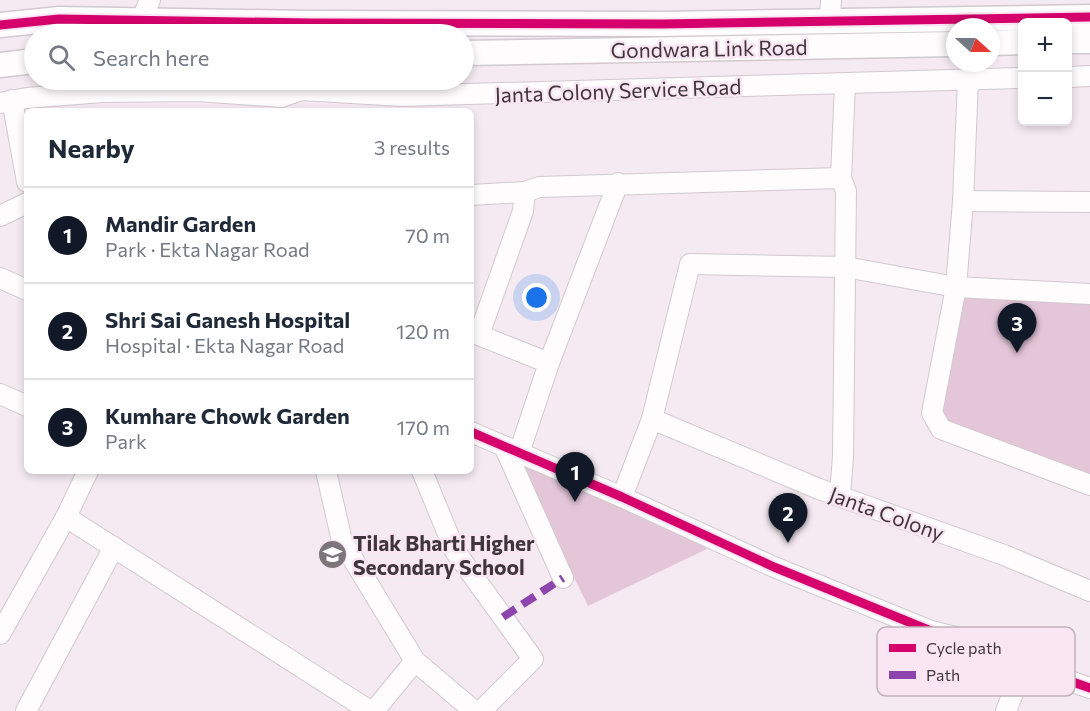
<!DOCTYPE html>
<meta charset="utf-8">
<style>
:root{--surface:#fff;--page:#f2f2f3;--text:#1f2937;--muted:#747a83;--line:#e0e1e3;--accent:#111827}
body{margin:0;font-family:Commissioner,sans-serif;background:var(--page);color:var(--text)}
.controls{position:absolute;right:18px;top:18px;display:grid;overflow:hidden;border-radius:9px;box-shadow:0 3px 9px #0003}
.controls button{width:54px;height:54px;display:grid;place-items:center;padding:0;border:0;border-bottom:2px solid var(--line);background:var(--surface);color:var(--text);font:30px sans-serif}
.compass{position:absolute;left:946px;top:18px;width:54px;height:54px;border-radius:50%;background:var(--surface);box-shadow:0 3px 9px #0003;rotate:111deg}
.you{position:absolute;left:537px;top:298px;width:21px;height:21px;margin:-15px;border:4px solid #fff;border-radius:50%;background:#1a73e8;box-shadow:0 0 0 9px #1a73e833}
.badge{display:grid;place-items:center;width:39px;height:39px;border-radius:50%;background:var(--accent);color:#fff;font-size:20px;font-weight:700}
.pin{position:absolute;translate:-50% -50px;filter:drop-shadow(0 2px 3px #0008)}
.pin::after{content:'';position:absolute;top:32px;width:21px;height:18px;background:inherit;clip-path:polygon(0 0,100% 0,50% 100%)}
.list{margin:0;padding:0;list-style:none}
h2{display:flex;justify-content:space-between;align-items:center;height:78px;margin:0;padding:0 24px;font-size:26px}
h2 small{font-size:20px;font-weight:400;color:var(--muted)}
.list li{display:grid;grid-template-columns:39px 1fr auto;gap:18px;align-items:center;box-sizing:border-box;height:96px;padding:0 24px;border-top:2px solid var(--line)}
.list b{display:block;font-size:22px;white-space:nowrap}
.list p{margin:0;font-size:20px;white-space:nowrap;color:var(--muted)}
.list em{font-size:20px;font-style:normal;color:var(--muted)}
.icon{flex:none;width:33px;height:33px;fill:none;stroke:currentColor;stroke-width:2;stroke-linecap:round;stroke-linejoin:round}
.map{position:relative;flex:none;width:1090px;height:711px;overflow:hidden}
.search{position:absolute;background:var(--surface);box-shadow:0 3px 9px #0003;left:24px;top:24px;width:450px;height:66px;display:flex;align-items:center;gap:15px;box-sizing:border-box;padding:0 21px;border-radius:33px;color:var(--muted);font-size:22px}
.panel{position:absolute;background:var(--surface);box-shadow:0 3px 9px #0003;left:24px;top:108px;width:450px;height:366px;border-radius:9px}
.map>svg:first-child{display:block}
.green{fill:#e4c6d9}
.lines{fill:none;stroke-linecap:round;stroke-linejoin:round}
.minor-casing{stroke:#d1c9ce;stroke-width:22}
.tertiary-casing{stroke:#d1c9ce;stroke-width:27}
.minor{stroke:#fefcfd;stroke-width:20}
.tertiary{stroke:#fefcfd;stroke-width:24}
.quiet{stroke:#8e44ad;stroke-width:8;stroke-dasharray:15 8;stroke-linecap:butt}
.cycleway-casing{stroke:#f9e6f2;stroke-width:13}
.cycleway{stroke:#d6006c;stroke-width:9}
.labels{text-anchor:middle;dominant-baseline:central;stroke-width:5;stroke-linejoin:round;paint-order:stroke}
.street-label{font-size:21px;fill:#3e363b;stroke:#f9e6f2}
.poi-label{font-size:21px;font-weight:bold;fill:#3e363b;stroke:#f9e6f2;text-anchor:start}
.key{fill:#f9e6f2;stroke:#c1b1bb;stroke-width:1.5}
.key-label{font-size:16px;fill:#3e363b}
</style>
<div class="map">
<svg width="1090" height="711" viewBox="0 0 1090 711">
<rect width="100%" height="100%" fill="#f5eaf1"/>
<!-- green -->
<g class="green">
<path d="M956 287 1090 294V485L941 429 932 413Z"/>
<path d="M515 457 711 547 588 606Z"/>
</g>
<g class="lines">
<defs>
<g id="minor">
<path d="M830 21 831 0"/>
<path d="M139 34 141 21 150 0"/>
<path d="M1068 77 1090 76"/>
<path d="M968 80 963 201 956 287 932 413 941 429 1090 485"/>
<path d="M12 100 27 182"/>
<path d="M0 103 27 98 102 92 198 91 281 97 301 90 402 96 1022 78"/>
<path d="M471 195 525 192 539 187 841 178"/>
<path d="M963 201 1090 202"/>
<path d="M0 216 27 203"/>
<path d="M0 278 27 290"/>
<path d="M471 332 549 363"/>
<path d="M479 335 523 211 525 192"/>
<path d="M0 394 27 406"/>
<path d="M652 419 819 489 1004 555 1090 591"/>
<path d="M471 432 622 497 774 567 931 631 968 640 1024 665 1090 688"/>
<path d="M504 446 563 578"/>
<path d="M519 453 549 363 618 183"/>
<path d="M326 471 342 541 415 661 474 711"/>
<path d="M422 471 455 551 533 659 481 711"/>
<path d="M840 496 843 456 846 191 841 178 845 83"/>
<path d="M622 497 652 419 690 264 845 267 956 287 1090 294"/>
<path d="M66 517 370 711"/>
<path d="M0 634 66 517 88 471"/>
<path d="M26 711 114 547"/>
<path d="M374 711 415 661"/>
<path d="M1006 711 1024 665"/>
</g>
<g id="tertiary">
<path d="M0 25 59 19 310 23 662 24 1090 17"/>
<path d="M1068 41H1090"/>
<path d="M991 43 1022 42"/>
<path d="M464 53 955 44"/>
<path d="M0 65 34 61"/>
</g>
</defs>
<!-- minor casing -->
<use href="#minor" class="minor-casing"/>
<!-- tertiary casing -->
<use href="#tertiary" class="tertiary-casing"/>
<!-- minor -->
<use href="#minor" class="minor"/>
<!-- tertiary -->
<use href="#tertiary" class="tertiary"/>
<!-- quiet -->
<path class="quiet" d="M503 617 563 578"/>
<defs>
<g id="cycleway">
<path d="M0 25 59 19 310 23 662 24 1090 17"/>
<path d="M471 432 622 497 774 567 931 631 968 640 1024 665 1090 688"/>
</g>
</defs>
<!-- cycleway casing -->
<use href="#cycleway" class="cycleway-casing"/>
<!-- cycleway -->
<use href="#cycleway" class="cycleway"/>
</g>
<!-- icons -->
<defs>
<symbol id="school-disc" viewBox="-11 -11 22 22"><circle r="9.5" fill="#7e757b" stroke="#f9e6f2"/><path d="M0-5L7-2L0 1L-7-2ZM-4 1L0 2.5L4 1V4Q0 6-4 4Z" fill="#fff"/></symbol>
</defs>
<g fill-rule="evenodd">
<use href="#school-disc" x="316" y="538" width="33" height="33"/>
</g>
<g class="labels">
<!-- street labels -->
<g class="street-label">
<text transform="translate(709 48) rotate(-1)">Gondwara Link Road</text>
<text transform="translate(618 90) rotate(-2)">Janta Colony Service Road</text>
<text transform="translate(887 513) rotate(20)">Janta Colony</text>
</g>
<!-- poi labels -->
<g class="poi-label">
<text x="353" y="542">Tilak Bharti Higher<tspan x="353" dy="24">Secondary School</tspan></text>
</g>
</g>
<!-- legend -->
<rect x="877" y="627" width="198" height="69" rx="9" class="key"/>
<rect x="889" y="644" width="27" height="8" fill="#d6006c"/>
<rect x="889" y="671" width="27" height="8" fill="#8e44ad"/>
<g class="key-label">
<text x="926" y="654">Cycle path</text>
<text x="926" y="681">Path</text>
</g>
</svg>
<div class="controls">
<button>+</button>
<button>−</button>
</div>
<svg class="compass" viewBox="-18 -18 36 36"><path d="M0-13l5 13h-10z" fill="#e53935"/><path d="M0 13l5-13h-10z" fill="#747a83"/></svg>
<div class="you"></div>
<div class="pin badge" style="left:575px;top:502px">1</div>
<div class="pin badge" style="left:788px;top:543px">2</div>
<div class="pin badge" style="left:1017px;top:353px">3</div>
<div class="search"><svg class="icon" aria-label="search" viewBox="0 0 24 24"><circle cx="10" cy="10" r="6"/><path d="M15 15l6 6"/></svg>Search here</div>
<section class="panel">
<h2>Nearby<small>3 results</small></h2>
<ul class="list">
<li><span class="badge">1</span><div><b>Mandir Garden</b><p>Park · Ekta Nagar Road</p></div><em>70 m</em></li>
<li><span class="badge">2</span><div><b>Shri Sai Ganesh Hospital</b><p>Hospital · Ekta Nagar Road</p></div><em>120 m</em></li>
<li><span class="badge">3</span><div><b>Kumhare Chowk Garden</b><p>Park</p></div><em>170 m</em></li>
</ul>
</section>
</div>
